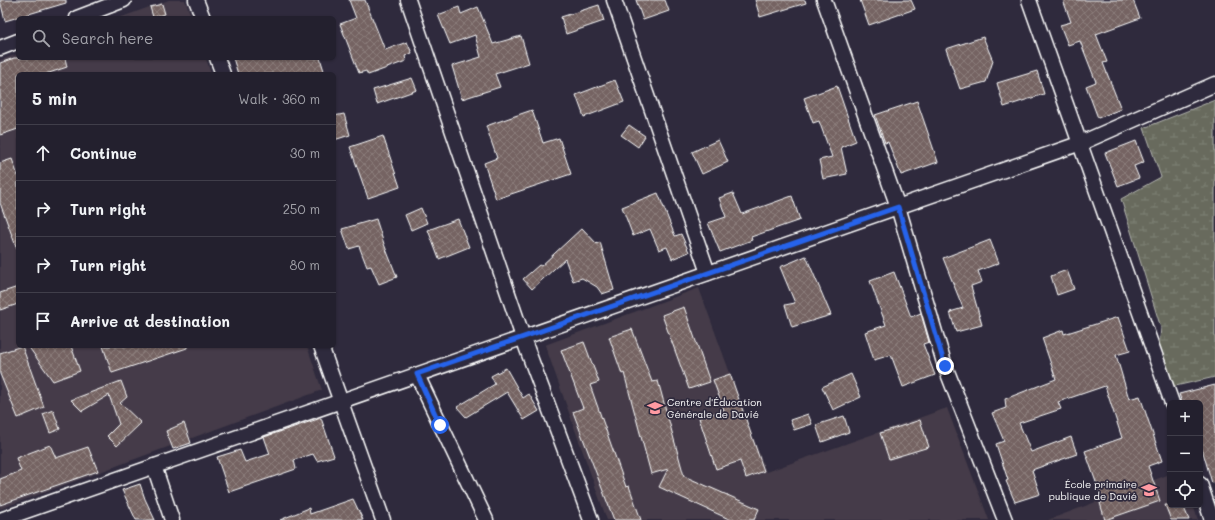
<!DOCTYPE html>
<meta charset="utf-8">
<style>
:root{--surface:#23202e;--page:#2f2d3a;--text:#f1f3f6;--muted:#a3a3aa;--line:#403e4a}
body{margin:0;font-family:Mali,sans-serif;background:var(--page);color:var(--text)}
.controls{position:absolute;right:12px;bottom:12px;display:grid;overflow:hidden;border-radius:6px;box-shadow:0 1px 3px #0004}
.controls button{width:36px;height:36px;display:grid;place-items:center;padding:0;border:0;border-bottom:1px solid var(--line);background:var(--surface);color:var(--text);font:20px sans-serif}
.stop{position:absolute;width:12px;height:12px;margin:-9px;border:3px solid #2563eb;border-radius:50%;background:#fff}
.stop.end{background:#2563eb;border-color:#fff;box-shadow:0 1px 4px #0008}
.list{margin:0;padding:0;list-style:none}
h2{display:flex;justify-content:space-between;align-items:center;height:52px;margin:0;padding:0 16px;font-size:17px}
h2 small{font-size:13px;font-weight:400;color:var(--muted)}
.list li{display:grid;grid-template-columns:26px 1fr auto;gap:12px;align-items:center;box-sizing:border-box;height:56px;padding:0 16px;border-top:1px solid var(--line)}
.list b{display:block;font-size:15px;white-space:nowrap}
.list em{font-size:13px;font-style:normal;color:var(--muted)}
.icon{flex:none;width:22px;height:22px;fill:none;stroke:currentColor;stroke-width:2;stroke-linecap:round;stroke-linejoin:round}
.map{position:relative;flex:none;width:1215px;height:520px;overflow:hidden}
.search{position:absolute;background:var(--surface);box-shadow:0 1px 3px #0004;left:16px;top:16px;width:320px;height:44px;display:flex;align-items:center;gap:10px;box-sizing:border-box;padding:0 14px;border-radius:6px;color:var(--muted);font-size:15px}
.panel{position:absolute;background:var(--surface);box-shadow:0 1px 3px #0004;left:16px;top:72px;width:320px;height:276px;border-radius:6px}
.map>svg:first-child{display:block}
.built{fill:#443b48}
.wetland{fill:url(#wetland-marsh);stroke:#b3b5ae}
.building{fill:url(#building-cross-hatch);stroke:#fff}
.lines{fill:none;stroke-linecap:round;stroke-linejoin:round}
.minor-casing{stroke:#fff;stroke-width:17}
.minor{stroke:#2f2a3d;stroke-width:14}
.route{stroke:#2563eb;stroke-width:5}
.labels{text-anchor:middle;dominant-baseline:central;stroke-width:3.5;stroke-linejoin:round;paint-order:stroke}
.poi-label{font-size:10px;fill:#fff;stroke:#2f2a3d;text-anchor:start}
</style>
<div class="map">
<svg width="1215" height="520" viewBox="0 0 1215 520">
<defs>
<pattern id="wetland-marsh" width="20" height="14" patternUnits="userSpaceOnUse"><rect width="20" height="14" fill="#676b5d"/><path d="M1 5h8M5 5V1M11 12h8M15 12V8" fill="none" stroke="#7e8175"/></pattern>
<pattern id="building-cross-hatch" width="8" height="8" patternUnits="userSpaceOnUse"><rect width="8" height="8" fill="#756462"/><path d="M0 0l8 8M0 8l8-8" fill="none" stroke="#8a7b7a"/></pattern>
</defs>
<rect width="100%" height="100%" fill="#2f2a3d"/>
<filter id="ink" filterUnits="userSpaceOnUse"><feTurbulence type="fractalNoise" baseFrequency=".025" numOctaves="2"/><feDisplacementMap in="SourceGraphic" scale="8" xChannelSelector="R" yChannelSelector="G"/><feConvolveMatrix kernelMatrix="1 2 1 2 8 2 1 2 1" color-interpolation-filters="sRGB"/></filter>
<g filter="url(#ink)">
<!-- built -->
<g class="built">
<path d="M169 0H185L192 18H119Z"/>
<path d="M18 54V58H206L211 74H18V346H307L322 390 0 509V60Z"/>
<path d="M699 288 766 472 947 408 989 520H607L545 345Z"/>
<path d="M1170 474V505H1193L1198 520H1048Z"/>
</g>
<!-- wetland -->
<path class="wetland" d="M1215 100V377L1171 387 1159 347 1161 328 1121 199 1161 177 1144 128Z"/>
<!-- building -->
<g class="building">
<path d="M0 0H66V3L5 21Z"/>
<path d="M349 0H365L385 50 407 42 412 53 405 56 406 61 368 75 366 71 359 73 340 24 356 18Z"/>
<path d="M636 0H665L669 11 643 20Z"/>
<path d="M755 0H805L806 3 760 17Z"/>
<path d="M860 0H911L915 9 869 25Z"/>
<path d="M1063 0H1133L1140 18 1096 34 1107 62 1103 63 1121 109 1098 118 1086 86 1096 82 1080 41 1068 45 1060 25 1071 22Z"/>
<path d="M162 4 165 14 153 17 150 7Z"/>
<path d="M599 5 604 21 566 34 561 17Z"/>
<path d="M459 7 461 14 478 7 493 44 521 36 529 63 495 74 500 87 462 99 452 66 481 57 475 35 450 44 438 15Z"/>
<path d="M983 37 993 61 986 82 960 89 946 49Z"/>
<path d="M14 58H65L67 67 46 74H18V129L0 135V63Z"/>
<path d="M233 58H320L325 74H238Z"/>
<path d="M1037 71 1044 94 1004 107 997 83Z"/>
<path d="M412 78 417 90 377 104 373 90Z"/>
<path d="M615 80 624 102 584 117 576 95Z"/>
<path d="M837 86 856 141 841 147 847 174 823 179 819 160 832 157 819 121 813 123 804 98Z"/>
<path d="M917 101 938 162 901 175 888 142 885 143 875 115Z"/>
<path d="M532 110 543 143 559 138 571 174 496 199 484 163 497 158 486 126Z"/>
<path d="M344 114 350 135 334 140V116Z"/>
<path d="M629 125 645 136 638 147 621 135Z"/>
<path d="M383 136 400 187 368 198 350 147Z"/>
<path d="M718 140 728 162 702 174 692 152Z"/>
<path d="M1136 141 1144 162 1134 166 1139 178 1118 186 1105 153Z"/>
<path d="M12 159 18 176 17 249 0 203V163Z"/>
<path d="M658 193 675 236 681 234 689 252 672 259 667 247 659 250 650 229 633 236 622 207Z"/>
<path d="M733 193 742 214 792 196 800 220 751 237 752 240 720 252 708 223 726 217 719 198Z"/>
<path d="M421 208 427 223 411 230 405 215Z"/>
<path d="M376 219 384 244 397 277 379 284 371 266 367 267 359 246 349 249 342 229Z"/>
<path d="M458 219 469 247 439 259 428 230Z"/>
<path d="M582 228 597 244 600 242 614 290 602 294 597 287 582 278 573 281 565 259 532 289 523 279 539 265 541 266Z"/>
<path d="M990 240 999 263 978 271 982 282 971 286 982 325 956 332 950 312 963 308 943 258Z"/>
<path d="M806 256 831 315 792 327 785 305 795 303 780 267Z"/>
<path d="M1067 270 1074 289 1057 295 1051 276Z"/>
<path d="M894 272 911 317 921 313 929 342 923 344 935 375 903 387 891 355 874 360 865 332 886 325 870 281Z"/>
<path d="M18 287V304L0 310V293Z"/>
<path d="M684 307 710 382 689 389 662 315Z"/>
<path d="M1118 317 1130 351 1116 355 1129 399 1140 396 1162 461 1148 466 1160 501 1105 520 1100 503 1103 502 1085 451 1122 438 1105 386 1058 402 1061 409 1019 423 1031 452 1071 437 1077 454 1032 470 1040 494 1015 502 1006 481 1008 480 996 444 1004 441 992 413 1006 408 1005 399 1056 379 1042 338 1063 330 1064 334Z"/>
<path d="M632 329 652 382 658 381 684 476 759 509 754 520H731L659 487 668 469 651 474 624 373 622 374 609 337Z"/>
<path d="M584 342 599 382 590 385 626 487 629 486 641 520H614L573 412 583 408 561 350Z"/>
<path d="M22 346 44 407 18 418 0 374V353Z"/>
<path d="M28 346H71L80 371 53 381Z"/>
<path d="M103 346H187V348L112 373Z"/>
<path d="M506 368 523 398 529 394 539 411 524 420 507 392 466 417 457 407 495 384 491 376Z"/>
<path d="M730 374 764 471 746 478 740 461 716 469 699 418 724 410 713 380Z"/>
<path d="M851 374 861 397 833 410 822 387Z"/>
<path d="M121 381 127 397 120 403 141 423 117 446 107 436 119 424 109 395 82 411 71 400Z"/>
<path d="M1215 385V482L1212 483 1200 442V403H1182L1179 394Z"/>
<path d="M53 410 60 429 50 433 43 414Z"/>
<path d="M808 414 812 424 794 430 790 420Z"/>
<path d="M844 416 849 432 822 442 816 425Z"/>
<path d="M321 418 334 456 317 461 313 454 294 460 296 469 229 492 217 457 240 450 245 462 270 454 264 437Z"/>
<path d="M920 420 929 447 889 459 880 433Z"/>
<path d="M184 423 191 443 173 449 166 431Z"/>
<path d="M50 445 56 458 88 447 98 471 0 505V479L21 471 16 458Z"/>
<path d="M140 484 145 499 155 520H136L122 490Z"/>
<path d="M353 499 363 520H280L309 508 310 514Z"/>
<path d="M1165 505H1183L1189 520H1171Z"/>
</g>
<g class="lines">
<defs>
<g id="minor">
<path d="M196 0 203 18"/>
<path d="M408 0 527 349 591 520"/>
<path d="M614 0 708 273"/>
<path d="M824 0 898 207 945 366 1005 520"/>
<path d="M1029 0 1172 403"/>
<path d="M77 18 124 0"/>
<path d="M0 48 18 41"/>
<path d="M217 58 223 74"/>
<path d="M321 346 383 520"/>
<path d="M417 375 486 520"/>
<path d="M154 466 172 520"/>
<path d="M1200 484 1212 520"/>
<path d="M0 520 1081 143 1215 84"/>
</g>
</defs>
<!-- minor casing -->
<use href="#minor" class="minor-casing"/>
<!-- minor -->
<use href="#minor" class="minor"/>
</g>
</g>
<g class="lines" filter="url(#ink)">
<!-- route -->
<path class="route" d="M440 425 417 374 898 207 945 366"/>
</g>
<!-- icons -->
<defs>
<symbol id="school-bare" viewBox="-9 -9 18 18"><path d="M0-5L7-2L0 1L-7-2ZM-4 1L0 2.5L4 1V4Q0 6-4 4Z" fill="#ff9aa2" stroke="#2f2a3d" stroke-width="2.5" paint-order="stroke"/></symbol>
</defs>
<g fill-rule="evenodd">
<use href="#school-bare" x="644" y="397" width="22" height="22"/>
<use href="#school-bare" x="1138" y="479" width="22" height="22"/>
</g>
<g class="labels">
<!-- poi labels -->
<g class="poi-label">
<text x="667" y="402">Centre d'Éducation<tspan x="667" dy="12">Générale de Davié</tspan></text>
<text x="1137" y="484" text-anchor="end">École primaire<tspan x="1137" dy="12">publique de Davié</tspan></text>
</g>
</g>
</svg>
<div class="controls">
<button>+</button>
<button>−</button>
<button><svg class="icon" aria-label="locate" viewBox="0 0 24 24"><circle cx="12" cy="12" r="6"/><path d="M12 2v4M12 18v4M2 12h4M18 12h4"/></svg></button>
</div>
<div class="stop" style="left:440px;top:425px"></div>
<div class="stop end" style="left:945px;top:366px"></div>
<div class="search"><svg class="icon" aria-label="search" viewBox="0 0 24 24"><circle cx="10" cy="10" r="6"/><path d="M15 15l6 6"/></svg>Search here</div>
<section class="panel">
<h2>5 min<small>Walk · 360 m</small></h2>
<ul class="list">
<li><svg class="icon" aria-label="ahead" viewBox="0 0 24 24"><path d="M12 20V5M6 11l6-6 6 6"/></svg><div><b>Continue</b></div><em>30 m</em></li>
<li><svg class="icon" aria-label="right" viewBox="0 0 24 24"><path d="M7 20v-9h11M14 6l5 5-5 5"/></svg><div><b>Turn right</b></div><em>250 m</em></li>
<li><svg class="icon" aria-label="right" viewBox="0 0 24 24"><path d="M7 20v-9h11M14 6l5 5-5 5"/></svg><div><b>Turn right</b></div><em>80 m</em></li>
<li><svg class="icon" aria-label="arrive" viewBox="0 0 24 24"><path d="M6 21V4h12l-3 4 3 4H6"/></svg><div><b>Arrive at destination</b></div></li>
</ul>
</section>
</div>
